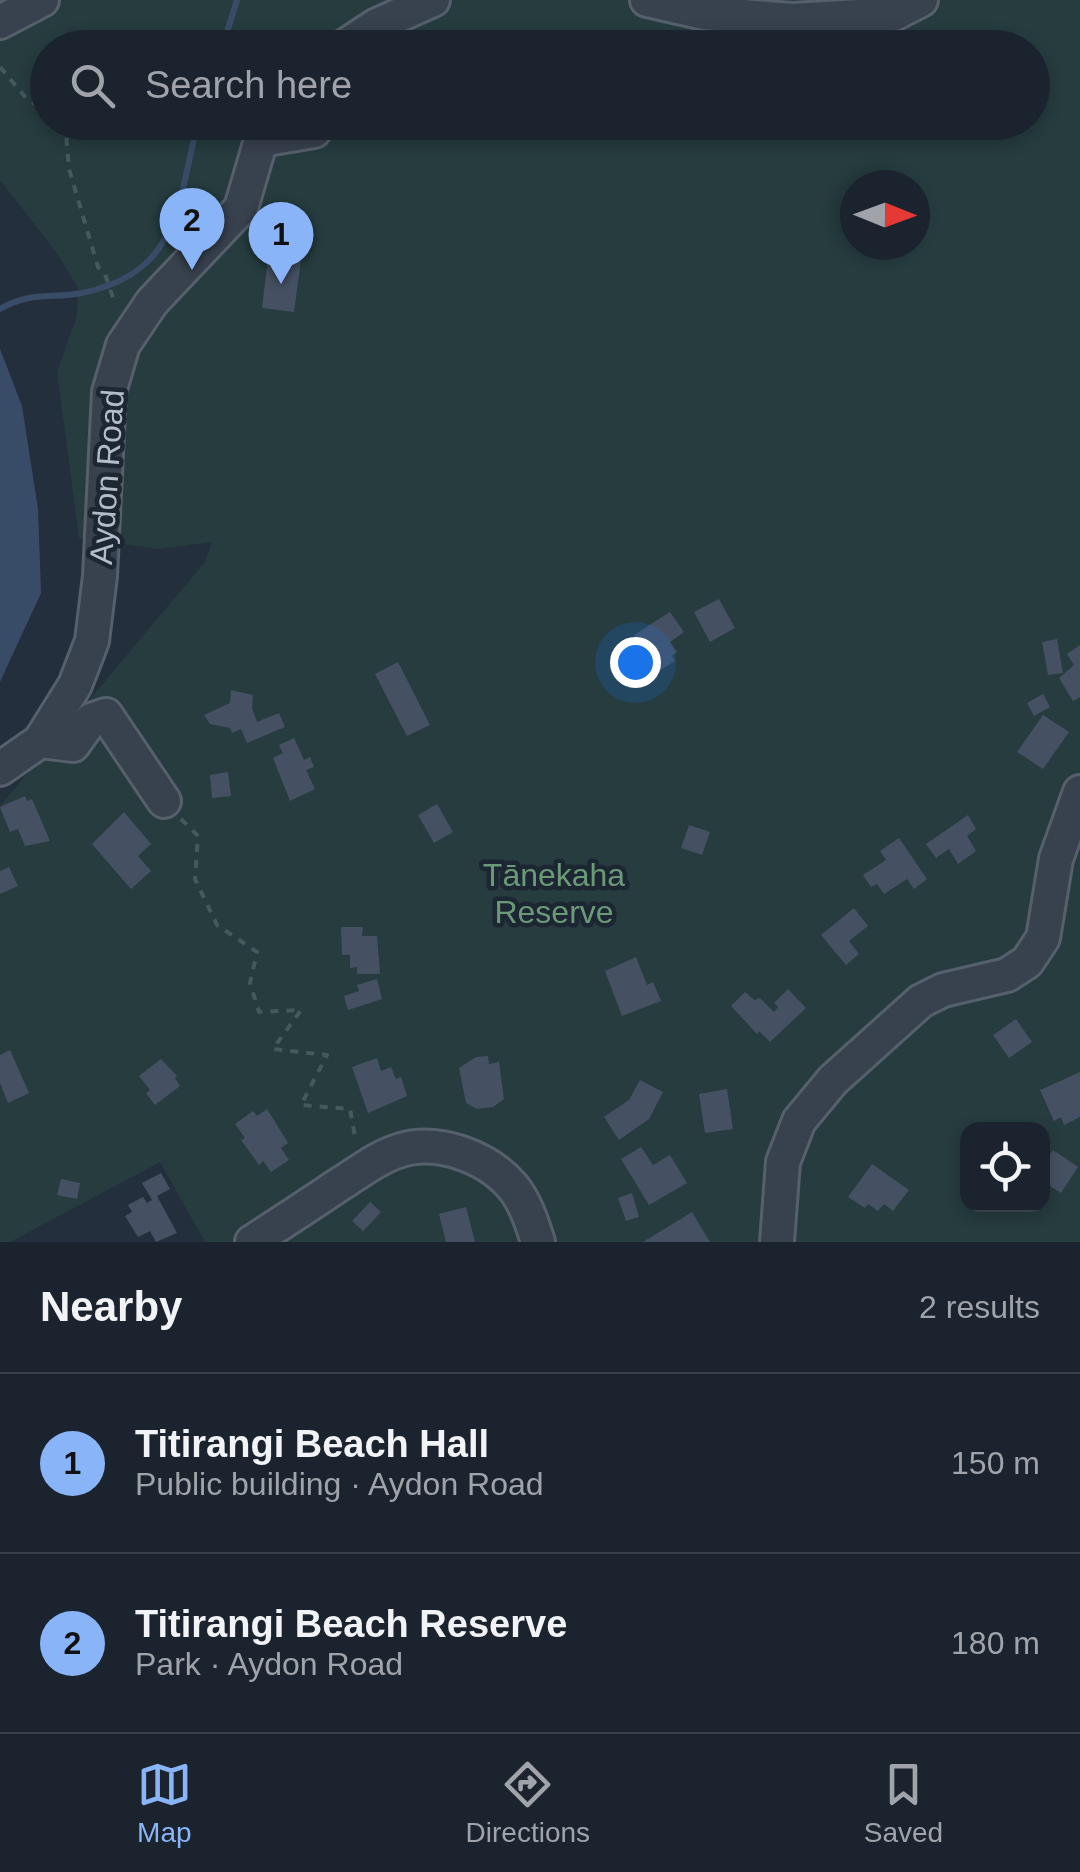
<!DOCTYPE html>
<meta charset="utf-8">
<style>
:root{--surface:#1b232e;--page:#282f3a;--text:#f1f3f6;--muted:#a0a4aa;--line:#39404a;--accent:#8ab4f8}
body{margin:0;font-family:Helvetica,sans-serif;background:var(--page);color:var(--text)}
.controls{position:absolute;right:30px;bottom:30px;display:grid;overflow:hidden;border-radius:20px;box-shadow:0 5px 15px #0003}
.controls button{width:90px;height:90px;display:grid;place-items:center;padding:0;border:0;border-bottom:2px solid var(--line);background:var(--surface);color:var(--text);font:50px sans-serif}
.compass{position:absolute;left:840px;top:170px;width:90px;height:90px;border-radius:50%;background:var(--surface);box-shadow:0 5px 15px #0003;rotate:91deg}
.you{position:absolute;left:635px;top:662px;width:35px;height:35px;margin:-25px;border:8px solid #fff;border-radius:50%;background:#1a73e8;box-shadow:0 0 0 15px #1a73e833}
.badge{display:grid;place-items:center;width:65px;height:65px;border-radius:50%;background:var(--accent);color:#111;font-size:32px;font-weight:700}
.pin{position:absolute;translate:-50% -82px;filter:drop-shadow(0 2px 5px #0008)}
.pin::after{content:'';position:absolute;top:52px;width:35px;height:30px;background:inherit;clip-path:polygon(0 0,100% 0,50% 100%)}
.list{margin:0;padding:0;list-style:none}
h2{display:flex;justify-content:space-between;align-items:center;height:130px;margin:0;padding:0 40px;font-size:42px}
h2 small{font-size:32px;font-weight:400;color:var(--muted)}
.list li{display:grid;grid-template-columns:65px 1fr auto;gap:30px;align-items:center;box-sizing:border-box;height:180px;padding:0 40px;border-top:2px solid var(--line)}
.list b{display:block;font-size:38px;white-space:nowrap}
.list p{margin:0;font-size:32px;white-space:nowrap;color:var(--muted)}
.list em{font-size:32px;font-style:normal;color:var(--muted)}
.icon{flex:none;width:55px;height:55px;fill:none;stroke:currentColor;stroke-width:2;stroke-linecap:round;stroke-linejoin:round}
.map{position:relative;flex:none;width:1080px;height:1242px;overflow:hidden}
.search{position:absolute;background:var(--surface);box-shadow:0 5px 15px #0003;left:30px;right:30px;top:30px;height:110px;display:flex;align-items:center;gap:25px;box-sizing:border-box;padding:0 35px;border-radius:55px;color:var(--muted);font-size:38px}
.sheet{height:490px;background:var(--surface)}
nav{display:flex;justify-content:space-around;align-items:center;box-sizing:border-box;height:140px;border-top:2px solid var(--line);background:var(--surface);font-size:28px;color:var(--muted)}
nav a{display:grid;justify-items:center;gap:5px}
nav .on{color:var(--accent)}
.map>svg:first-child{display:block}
.green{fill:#263c3f;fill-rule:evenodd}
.water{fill:#394c67}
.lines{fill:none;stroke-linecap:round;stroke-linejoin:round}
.stream{stroke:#394c67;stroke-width:6}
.building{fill:#455162}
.minor-casing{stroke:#565f6c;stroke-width:38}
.path{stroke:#44595c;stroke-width:4;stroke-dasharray:8 8;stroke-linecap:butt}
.minor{stroke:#38414e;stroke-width:32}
.labels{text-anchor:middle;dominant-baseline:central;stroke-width:9;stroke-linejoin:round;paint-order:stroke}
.street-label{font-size:32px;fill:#b4bcc9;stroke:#1d2633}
.park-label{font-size:32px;fill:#6b9a76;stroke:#1d2633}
</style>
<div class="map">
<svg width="1080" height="1242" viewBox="0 0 1080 1242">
<rect width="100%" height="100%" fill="#242f3e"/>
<!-- green -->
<path class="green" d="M0 0H1080V1242H205L160 1162 10 1242H0V806L205 562 212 542 159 549 79 538 57 372 77 316 78 288 56 252 0 180ZM48 48H1032V122H48ZM855 185H915V245H855ZM968 1130H1042V1204H968Z"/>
<!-- water -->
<path class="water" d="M0 349 22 406 38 509 41 593 0 682Z"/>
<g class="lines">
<!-- stream -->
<g class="stream">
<path d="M222 48 237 0"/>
<path d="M0 309C31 291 50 299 82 293 180 273 177 205 198 122"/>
</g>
</g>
<!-- building -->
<g class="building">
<path d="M279 249 291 251 290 259 301 260 294 312 262 308 269 250Z"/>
<path d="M719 599 735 628 710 642 694 612Z"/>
<path d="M670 612 684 632 670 642 677 652 672 656 675 661 659 671 634 635Z"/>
<path d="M1057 639 1063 673 1048 675 1042 642Z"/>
<path d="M1080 645V697L1073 701 1059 678 1074 665 1067 654Z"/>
<path d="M398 662 430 725 407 736 375 674Z"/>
<path d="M231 690 253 695 252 708 257 722 279 713 285 727 247 743 241 729 232 733 230 728 210 724 204 715 230 703Z"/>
<path d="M1043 694 1050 707 1034 716 1027 703Z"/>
<path d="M1043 715 1069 732 1043 769 1017 752Z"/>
<path d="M294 738 304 760 310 757 314 767 306 770 315 789 290 801 273 758 283 753 279 745Z"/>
<path d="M228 772 231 796 212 798 210 775Z"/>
<path d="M25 796 27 801 32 799 50 841 25 846 18 829 10 832 0 807Z"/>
<path d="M437 804 453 832 434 843 418 815Z"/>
<path d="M124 812 151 844 138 856 151 871 131 889 92 844Z"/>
<path d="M968 815 976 829 967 836 976 851 958 864 949 849 936 858 926 844Z"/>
<path d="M689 825 710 832 702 855 681 848Z"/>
<path d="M899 838 927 879 914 889 907 879 884 894 877 884 871 887 863 875 886 860 880 851Z"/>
<path d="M9 867 18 886 0 894V871Z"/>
<path d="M854 908 868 926 849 941 859 954 846 965 821 935Z"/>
<path d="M341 927H363L362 936H377L380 974H357V967L350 968V955H342Z"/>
<path d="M636 957 647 985 653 982 661 1001 622 1016 605 971Z"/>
<path d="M377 979 382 999 348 1010 344 996 359 991 357 985Z"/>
<path d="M788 989 806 1008 770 1042 759 1031 757 1034 731 1006 745 992 754 1000 760 998 774 1012 778 1007 774 1003Z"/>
<path d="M1016 1019 1032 1042 1009 1058 993 1035Z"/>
<path d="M10 1050 29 1093 8 1103 0 1083V1055Z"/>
<path d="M488 1056 489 1064 499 1062 504 1099 493 1107 477 1109 466 1103 459 1068 476 1057Z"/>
<path d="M377 1058 381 1071 391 1067 396 1079 401 1077 407 1096 368 1113 352 1067Z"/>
<path d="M161 1059 177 1076 175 1078 180 1086 155 1105 146 1093 150 1090 139 1076Z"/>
<path d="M1080 1072V1117L1064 1125 1061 1117 1054 1121 1040 1090Z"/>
<path d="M640 1080 663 1092 649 1119 619 1140 604 1117 629 1100Z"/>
<path d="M727 1089 733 1129 705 1133 699 1094Z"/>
<path d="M267 1109 288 1143 281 1148 289 1160 271 1172 263 1161 259 1165 241 1140 245 1138 235 1124 253 1111 257 1116Z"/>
<path d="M1042 1139 1051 1145 1046 1152 1050 1154 1053 1150 1078 1167 1061 1193 1042 1181Z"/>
<path d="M641 1147 653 1165 670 1155 687 1183 649 1205 621 1159Z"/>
<path d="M872 1164 909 1190 893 1211 884 1204 878 1211 868 1204 865 1208 848 1197Z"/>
<path d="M161 1173 170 1189 157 1196 177 1233 156 1242 150 1231 138 1237 125 1216 132 1212 128 1205 143 1197 147 1203 152 1200 142 1183Z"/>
<path d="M61 1179 80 1183 77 1199 57 1195Z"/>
<path d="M632 1193 639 1217 626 1221 618 1198Z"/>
<path d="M370 1202 381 1212 363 1231 352 1221Z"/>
<path d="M466 1207 475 1242H446L439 1214Z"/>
<path d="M692 1212 710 1242H643Z"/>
</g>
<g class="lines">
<defs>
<g id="minor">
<path d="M647 0 704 13 792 20 894 14 921 0"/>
<path d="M0 22 42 0"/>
<path d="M342 48 377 25 433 0"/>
<path d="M261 140 314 131 319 122"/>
<path d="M40 741 73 745 91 720 106 715 164 801"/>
<path d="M0 769 40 741 75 685 92 641 100 576 109 392 123 345 152 302 241 208 261 140V122"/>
<path d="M252 1242C281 1223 309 1205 337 1186 357 1174 376 1158 398 1151 436 1138 486 1156 512 1186 525 1201 532 1223 538 1242"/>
<path d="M777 1242 783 1162 799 1121 833 1080 921 1001 943 990 1007 975 1027 962 1043 938 1056 859 1080 792"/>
</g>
</defs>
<!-- minor casing -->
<use href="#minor" class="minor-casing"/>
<!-- path -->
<g class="path">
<path d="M186 48 203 40 308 48"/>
<path d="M0 67 27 99 48 113"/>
<path d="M65 122 69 169 98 267 105 274 115 304"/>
<path d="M67 122 72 125 96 122"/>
<path d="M181 819 198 836 195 879 217 925 257 952 250 983 259 1012 301 1010 273 1049 327 1055 301 1105 350 1109 356 1142"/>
</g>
<!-- minor -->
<use href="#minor" class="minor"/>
</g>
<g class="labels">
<!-- street labels -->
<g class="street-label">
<text transform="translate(107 477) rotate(-86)">Aydon Road</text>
</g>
<!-- park labels -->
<g class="park-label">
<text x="554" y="875">Tānekaha<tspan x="554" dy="37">Reserve</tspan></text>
</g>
</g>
</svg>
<div class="controls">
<button><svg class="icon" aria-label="locate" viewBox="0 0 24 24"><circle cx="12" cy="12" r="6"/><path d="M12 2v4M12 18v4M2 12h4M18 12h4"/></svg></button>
</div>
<svg class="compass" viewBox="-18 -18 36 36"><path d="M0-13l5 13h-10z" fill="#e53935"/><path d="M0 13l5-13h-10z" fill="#a0a4aa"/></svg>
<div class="you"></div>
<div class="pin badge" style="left:281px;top:284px">1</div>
<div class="pin badge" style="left:192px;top:270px">2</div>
<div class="search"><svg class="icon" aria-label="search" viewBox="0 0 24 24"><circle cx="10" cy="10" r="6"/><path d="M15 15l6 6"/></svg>Search here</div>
</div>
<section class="sheet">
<h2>Nearby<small>2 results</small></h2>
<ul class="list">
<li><span class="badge">1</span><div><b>Titirangi Beach Hall</b><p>Public building · Aydon Road</p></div><em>150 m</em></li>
<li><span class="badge">2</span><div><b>Titirangi Beach Reserve</b><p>Park · Aydon Road</p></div><em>180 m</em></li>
</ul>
</section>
<nav>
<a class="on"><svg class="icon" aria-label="map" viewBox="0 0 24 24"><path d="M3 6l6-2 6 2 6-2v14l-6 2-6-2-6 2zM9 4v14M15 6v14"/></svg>Map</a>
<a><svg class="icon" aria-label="directions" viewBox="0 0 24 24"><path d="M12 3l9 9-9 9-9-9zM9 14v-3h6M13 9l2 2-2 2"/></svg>Directions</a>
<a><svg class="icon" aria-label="saved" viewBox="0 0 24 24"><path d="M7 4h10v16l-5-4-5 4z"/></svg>Saved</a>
</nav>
